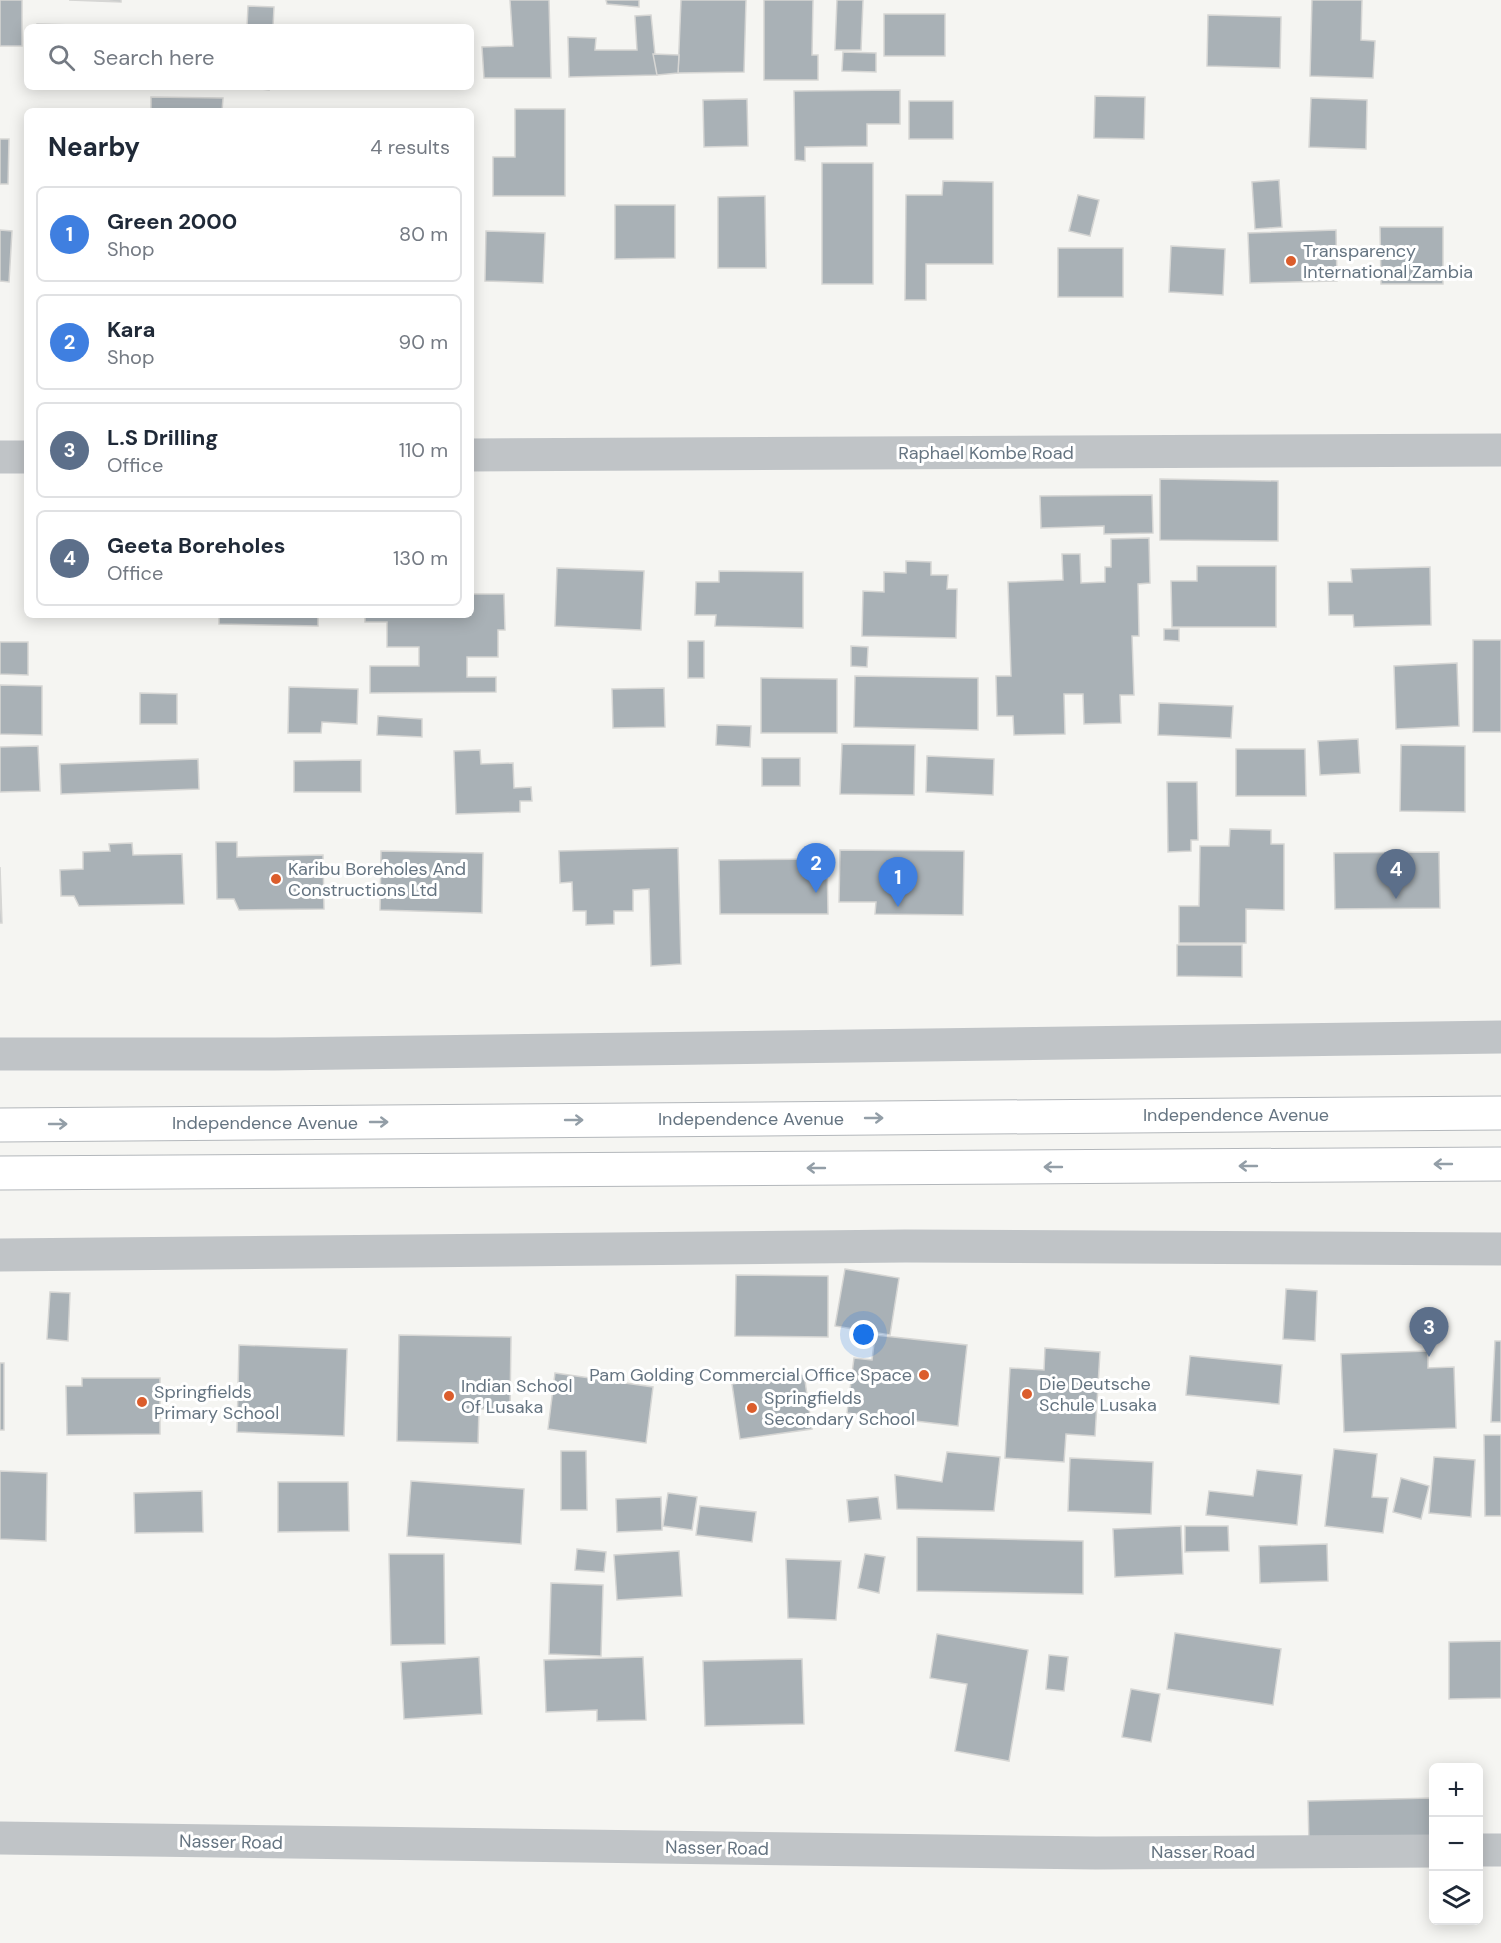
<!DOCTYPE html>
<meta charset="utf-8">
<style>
:root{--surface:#fff;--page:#f6f6f7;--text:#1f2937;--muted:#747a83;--line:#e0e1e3;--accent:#7c3aed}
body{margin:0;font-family:"DM Sans",sans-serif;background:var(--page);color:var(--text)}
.controls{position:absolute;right:18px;bottom:18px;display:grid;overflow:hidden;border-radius:9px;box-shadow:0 3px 15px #0003}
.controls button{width:54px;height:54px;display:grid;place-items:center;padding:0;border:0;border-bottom:2px solid var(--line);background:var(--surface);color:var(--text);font:30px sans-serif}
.you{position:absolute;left:864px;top:1335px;width:21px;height:21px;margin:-15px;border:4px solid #fff;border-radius:50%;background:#1a73e8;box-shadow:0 0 0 9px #1a73e833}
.badge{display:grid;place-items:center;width:39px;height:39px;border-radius:50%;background:var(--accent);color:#fff;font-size:20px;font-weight:700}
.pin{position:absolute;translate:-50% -50px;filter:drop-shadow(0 2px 3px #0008)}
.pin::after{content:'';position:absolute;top:32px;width:21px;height:18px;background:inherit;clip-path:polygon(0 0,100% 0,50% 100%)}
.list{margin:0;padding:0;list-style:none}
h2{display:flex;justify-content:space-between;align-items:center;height:78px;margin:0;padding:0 24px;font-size:26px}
h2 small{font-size:20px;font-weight:400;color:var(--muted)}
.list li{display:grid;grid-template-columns:39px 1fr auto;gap:18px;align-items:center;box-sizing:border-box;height:96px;margin:0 12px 12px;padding:0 12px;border:2px solid var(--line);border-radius:9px}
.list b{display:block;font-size:22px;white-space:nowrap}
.list p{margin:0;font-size:20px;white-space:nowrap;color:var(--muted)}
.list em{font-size:20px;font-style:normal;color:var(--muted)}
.icon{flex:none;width:33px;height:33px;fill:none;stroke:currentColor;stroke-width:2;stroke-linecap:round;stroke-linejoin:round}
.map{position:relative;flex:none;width:1501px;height:1943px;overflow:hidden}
.search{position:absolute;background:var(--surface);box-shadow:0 3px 15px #0003;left:24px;top:24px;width:450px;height:66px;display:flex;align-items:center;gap:15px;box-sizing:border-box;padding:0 21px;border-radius:9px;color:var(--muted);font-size:22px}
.panel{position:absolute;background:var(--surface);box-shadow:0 3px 15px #0003;left:24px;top:108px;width:450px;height:510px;border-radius:9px}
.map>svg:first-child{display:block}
.building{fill:#a9b1b6;stroke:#d6d6d4;stroke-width:1.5}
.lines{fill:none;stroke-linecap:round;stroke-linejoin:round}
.major-casing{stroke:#b3b7bb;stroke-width:35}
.minor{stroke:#c0c4c7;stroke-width:33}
.major{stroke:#fff;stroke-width:33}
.oneway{stroke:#939ea7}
.poi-dot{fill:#db5d2c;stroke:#fff;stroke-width:2}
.labels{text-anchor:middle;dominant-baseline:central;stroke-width:6;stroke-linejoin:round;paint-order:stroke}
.poi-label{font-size:18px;fill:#657481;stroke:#fff;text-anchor:start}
.street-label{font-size:18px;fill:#657481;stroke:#fff}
</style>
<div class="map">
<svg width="1501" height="1943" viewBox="0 0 1501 1943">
<rect width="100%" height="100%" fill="#f5f5f2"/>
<!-- building -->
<g class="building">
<rect x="0" y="0" width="22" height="46"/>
<path d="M69 0H121V2Z"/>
<path d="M510 0H549L551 78H484L482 47 513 46Z"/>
<path d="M606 0H639V7L607 4Z"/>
<path d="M681 0H746L744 72 678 73Z"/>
<path d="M764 0H813L812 55H818V80H764Z"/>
<path d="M837 0H863L861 50H835Z"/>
<path d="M1312 0H1362L1361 40 1375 41 1373 78 1310 76Z"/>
<path d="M248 6 274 7 273 27H247Z"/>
<rect x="884" y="14" width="61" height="42"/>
<path d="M651 15 657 75 569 77 568 37 596 38 595 50H637L635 16Z"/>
<path d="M1208 15 1281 17 1280 68 1207 66Z"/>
<path d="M37 24 113 26V27H37Z"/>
<path d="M843 52 876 53V72L842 71Z"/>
<path d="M653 54 679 55 678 73 657 75Z"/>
<path d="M243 87H269V90Z"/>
<path d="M900 90V124H867V146L805 147V161L795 160 794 91Z"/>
<path d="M1095 96 1145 97 1144 139 1094 138Z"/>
<path d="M151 97 223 98 222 111H151Z"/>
<path d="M1311 98 1367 100 1366 149 1309 147Z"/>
<path d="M747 99 748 146 704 147 703 100Z"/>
<rect x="909" y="101" width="44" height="38"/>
<path d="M515 109H565V196H493V157H515Z"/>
<path d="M0 139H9L8 184H0Z"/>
<rect x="822" y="163" width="51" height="121"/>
<path d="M1279 180 1282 227 1255 229 1252 182Z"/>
<path d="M943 181 993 182V264H926V300H905L906 195H942Z"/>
<path d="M1078 195 1099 200 1090 236 1069 231Z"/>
<path d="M765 196 766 268H718V197Z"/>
<path d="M615 205H675V258L615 259Z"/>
<path d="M1380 227H1443V284H1381Z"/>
<path d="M0 230 12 231 9 282 0 281Z"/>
<path d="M1336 230 1337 281 1250 283 1248 233Z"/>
<path d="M486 231 545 233 543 283 485 281Z"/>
<path d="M1171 246 1225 249 1223 295 1169 292Z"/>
<rect x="1058" y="248" width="65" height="49"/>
<path d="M1160 479 1278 481V541L1160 540Z"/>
<path d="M1152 495 1153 533 1104 534V526L1041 528 1040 496Z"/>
<path d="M1149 538 1150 583 1138 584 1139 636H1132L1134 695H1120L1121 723 1084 724 1083 694H1064L1065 734 1014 735 1013 716H997L996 676H1011L1008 582 1063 580 1062 554H1080L1081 583 1105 582V567H1111V539Z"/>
<path d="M906 561 931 562V575H948L947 589H957L956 638 862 636 863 591 884 592V572L906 573Z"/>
<path d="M1197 566H1276V627H1172L1171 581H1197Z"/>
<path d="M1430 567 1431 625 1354 627 1353 615H1329L1328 582H1352L1351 569Z"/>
<path d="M557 568 644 571 641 630 555 626Z"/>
<path d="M719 571 803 572V628L715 626 716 615H695L696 582H719Z"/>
<path d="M471 580V594H504L505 630H498V657H467V677H496V692L370 693V666H419V647H387V622H365V615H471Z"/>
<path d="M219 615H318V626L219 624Z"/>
<path d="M1164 629H1179V641L1164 640Z"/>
<rect x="1473" y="640" width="28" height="92"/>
<rect x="688" y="641" width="16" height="37"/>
<path d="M0 642H28V675L0 674Z"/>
<path d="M851 646 868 647 867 667 851 666Z"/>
<path d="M1457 663 1459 726 1396 729 1394 666Z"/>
<path d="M855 676 978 678V730L854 727Z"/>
<path d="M761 678 837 679V733H761Z"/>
<path d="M0 685 42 686V735L0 734Z"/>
<path d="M289 687 358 689 357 724 322 722 321 733H288Z"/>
<path d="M664 688 665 727 613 728 612 689Z"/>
<path d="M140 693 177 694V724H140Z"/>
<path d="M1159 703 1233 706 1231 738 1158 735Z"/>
<path d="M378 716 422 719V737L377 735Z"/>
<path d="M717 725 751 726 750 747 716 745Z"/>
<path d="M1358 739 1360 773 1320 775 1318 741Z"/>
<path d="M842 744 915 745 914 795 840 794Z"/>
<path d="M1401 745 1465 746V812L1400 811Z"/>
<path d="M38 746 40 791 0 792V747Z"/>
<path d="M1236 749H1305L1306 796H1236Z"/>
<path d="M480 750 481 764 513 763 514 788 531 787 532 801H520V812L456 814 454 751Z"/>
<path d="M927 756 994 759 993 795 926 792Z"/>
<rect x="762" y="758" width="38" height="28"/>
<path d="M198 759 199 789 61 794 60 764Z"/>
<path d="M361 760V792H294V761Z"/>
<path d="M1167 782H1197L1198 840H1191V851L1168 852Z"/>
<path d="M1230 829 1271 830V844H1284V910L1246 909V943H1179V906H1199L1200 846H1229Z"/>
<path d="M216 842H237V857L323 855 324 909 239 910 234 899H217Z"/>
<path d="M132 843 133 855 182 854 184 904 79 906 74 896H61L60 870 83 869V852L110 851 109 844Z"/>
<path d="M678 848 681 964 651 966 649 889 633 890V911H614V924L586 925V911H573L572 882 560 883 559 851Z"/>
<path d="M840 850 964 851 963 915 875 914 876 902H839Z"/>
<path d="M381 851 483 853 482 913 380 910Z"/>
<path d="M1439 852 1440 908 1335 909 1334 853Z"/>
<path d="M827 859 828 914H720L719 860Z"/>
<path d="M0 867 2 923H0Z"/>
<path d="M1177 945H1242V977L1177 976Z"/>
<path d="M845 1269 899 1278 890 1335 835 1326Z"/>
<path d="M736 1275 828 1276V1337L735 1336Z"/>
<path d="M1286 1289 1317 1291 1315 1341 1283 1339Z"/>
<path d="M50 1292 70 1293 68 1341 47 1339Z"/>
<path d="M399 1335 511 1337 510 1409H479L478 1443 397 1441Z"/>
<path d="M875 1335 967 1345 958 1426 847 1413 854 1358 872 1360Z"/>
<path d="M1495 1341H1501V1422H1491Z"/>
<path d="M239 1345 347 1349 344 1436 237 1432Z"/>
<path d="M1045 1348 1100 1352 1095 1436 1066 1434 1064 1462 1005 1458 1010 1368 1044 1370Z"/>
<path d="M1428 1351V1368L1454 1367 1456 1428 1344 1432 1341 1354Z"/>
<path d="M1190 1356 1282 1365 1279 1404 1186 1395Z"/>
<rect x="0" y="1363" width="4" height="67"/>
<path d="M555 1373 653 1387 646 1443 548 1429Z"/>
<path d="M804 1374 812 1429 740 1439 732 1384Z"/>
<path d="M82 1378H160V1434L67 1435 66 1386H82Z"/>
<path d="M1484 1435H1501V1516H1485Z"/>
<path d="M1334 1449 1377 1454 1372 1497 1388 1498 1383 1533 1325 1526Z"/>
<path d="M561 1451H586L587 1510H561Z"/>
<path d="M947 1452 1000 1457 994 1511 897 1509 895 1475 942 1482Z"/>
<path d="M1434 1457 1475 1460 1471 1517 1429 1513Z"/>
<path d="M1070 1458 1153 1462 1151 1514 1068 1511Z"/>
<path d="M1257 1470 1302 1475 1297 1525 1206 1515 1209 1491 1253 1496Z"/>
<path d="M0 1471 47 1473 46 1541 0 1539Z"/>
<path d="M1401 1478 1429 1486 1421 1519 1393 1512Z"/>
<path d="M411 1481 524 1489 521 1544 407 1536Z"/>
<path d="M278 1482H348L349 1531 278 1532Z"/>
<path d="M202 1491 203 1532 135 1533 134 1493Z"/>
<path d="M668 1493 697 1497 692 1530 663 1526Z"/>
<path d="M661 1497 662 1530 617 1532 616 1499Z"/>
<path d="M878 1497 881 1519 849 1522 847 1500Z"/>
<path d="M700 1506 756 1512 752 1542 696 1535Z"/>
<path d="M1181 1526 1183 1574 1115 1577 1113 1529Z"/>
<path d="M1185 1526H1228L1229 1551 1185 1552Z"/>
<path d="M917 1537 1083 1541V1594L917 1591Z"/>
<path d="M1327 1544 1328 1581 1260 1583 1259 1546Z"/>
<path d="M577 1549 606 1552 604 1572 575 1570Z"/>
<path d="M679 1551 682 1596 617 1600 614 1555Z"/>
<path d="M389 1554H444L445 1644 391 1645Z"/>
<path d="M865 1554 885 1557 879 1593 858 1588Z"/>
<path d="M786 1559 841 1561 836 1620 788 1618Z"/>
<path d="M551 1583 603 1585 601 1656 549 1654Z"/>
<path d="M1175 1633 1281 1649 1273 1705 1167 1689Z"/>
<path d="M937 1634 1028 1650 1009 1761 955 1751 967 1684 930 1678Z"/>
<path d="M1501 1641V1698L1449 1699V1642Z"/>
<path d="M1049 1655 1068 1657 1064 1691 1046 1689Z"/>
<path d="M479 1657 482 1714 404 1719 401 1662Z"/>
<path d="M643 1657 646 1720 597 1721V1710L546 1712 544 1660Z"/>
<path d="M802 1659 804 1724 705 1726 703 1661Z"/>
<path d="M1131 1689 1160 1694 1151 1742 1122 1737Z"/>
<path d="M1432 1798 1434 1842 1309 1845 1308 1801Z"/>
</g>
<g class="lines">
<defs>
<g id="major">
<path d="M0 1125 1501 1113"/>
<path d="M0 1173 1501 1164"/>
</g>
</defs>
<!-- major casing -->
<use href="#major" class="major-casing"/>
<!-- minor -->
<g class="minor">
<path d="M471 455 1501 450"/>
<path d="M0 457H27"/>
<path d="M0 1054H275L1501 1037"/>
<path d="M0 1255 905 1246 1501 1249"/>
<path d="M0 1838 1096 1853 1434 1851"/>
<path d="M1478 1850H1501"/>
</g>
<!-- major -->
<use href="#major" class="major"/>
</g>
<!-- one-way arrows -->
<defs><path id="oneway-shaft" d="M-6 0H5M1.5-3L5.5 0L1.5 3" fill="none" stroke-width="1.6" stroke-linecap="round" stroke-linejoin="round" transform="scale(1.5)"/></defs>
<g class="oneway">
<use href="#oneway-shaft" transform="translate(874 1118)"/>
<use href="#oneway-shaft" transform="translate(574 1120)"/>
<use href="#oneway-shaft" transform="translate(379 1122)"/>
<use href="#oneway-shaft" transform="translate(58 1124)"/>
<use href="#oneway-shaft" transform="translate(1443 1164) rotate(180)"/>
<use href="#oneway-shaft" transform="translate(1248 1166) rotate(180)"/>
<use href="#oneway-shaft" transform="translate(1053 1167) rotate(180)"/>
<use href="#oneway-shaft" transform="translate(816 1168) rotate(180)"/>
</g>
<!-- markers -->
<g class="poi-dot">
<circle cx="1291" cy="261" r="6"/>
<circle cx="276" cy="879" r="6"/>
<circle cx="924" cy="1375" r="6"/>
<circle cx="1027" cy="1394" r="6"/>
<circle cx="449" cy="1396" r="6"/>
<circle cx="142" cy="1402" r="6"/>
<circle cx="752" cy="1408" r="6"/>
</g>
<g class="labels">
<!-- poi labels -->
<g class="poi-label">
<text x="1303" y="251">Transparency<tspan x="1303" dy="21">International Zambia</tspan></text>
<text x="288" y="869">Karibu Boreholes And<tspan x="288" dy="21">Constructions Ltd</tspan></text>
<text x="912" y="1375" text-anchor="end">Pam Golding Commercial Office Space</text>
<text x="1039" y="1384">Die Deutsche<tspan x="1039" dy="21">Schule Lusaka</tspan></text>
<text x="461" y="1386">Indian School<tspan x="461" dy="21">Of Lusaka</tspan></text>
<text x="154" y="1392">Springfields<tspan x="154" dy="21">Primary School</tspan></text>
<text x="764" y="1398">Springfields<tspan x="764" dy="21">Secondary School</tspan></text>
</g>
<!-- street labels -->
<g class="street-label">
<text x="986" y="453">Raphael Kombe Road</text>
<text x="1236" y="1115">Independence Avenue</text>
<text x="751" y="1119">Independence Avenue</text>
<text x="265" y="1123">Independence Avenue</text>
<text transform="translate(231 1842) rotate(1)">Nasser Road</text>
<text transform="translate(717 1848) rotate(1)">Nasser Road</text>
<text x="1203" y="1852">Nasser Road</text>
</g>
</g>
</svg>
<div class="controls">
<button>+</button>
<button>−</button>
<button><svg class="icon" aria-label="layers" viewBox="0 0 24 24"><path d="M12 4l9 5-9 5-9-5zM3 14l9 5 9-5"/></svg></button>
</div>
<div class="you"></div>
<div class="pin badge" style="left:898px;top:907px;background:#3f7fe0">1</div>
<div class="pin badge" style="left:816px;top:893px;background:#3f7fe0">2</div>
<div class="pin badge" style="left:1429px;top:1357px;background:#5c6f8a">3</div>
<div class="pin badge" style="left:1396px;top:899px;background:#5c6f8a">4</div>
<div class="search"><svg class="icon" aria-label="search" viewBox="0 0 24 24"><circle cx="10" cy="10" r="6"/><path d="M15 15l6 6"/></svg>Search here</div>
<section class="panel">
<h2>Nearby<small>4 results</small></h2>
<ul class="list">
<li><span class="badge" style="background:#3f7fe0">1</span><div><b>Green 2000</b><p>Shop</p></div><em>80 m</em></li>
<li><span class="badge" style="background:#3f7fe0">2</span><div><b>Kara</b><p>Shop</p></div><em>90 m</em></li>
<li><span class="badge" style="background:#5c6f8a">3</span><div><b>L.S Drilling</b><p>Office</p></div><em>110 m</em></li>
<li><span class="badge" style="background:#5c6f8a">4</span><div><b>Geeta Boreholes</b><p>Office</p></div><em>130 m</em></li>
</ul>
</section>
</div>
